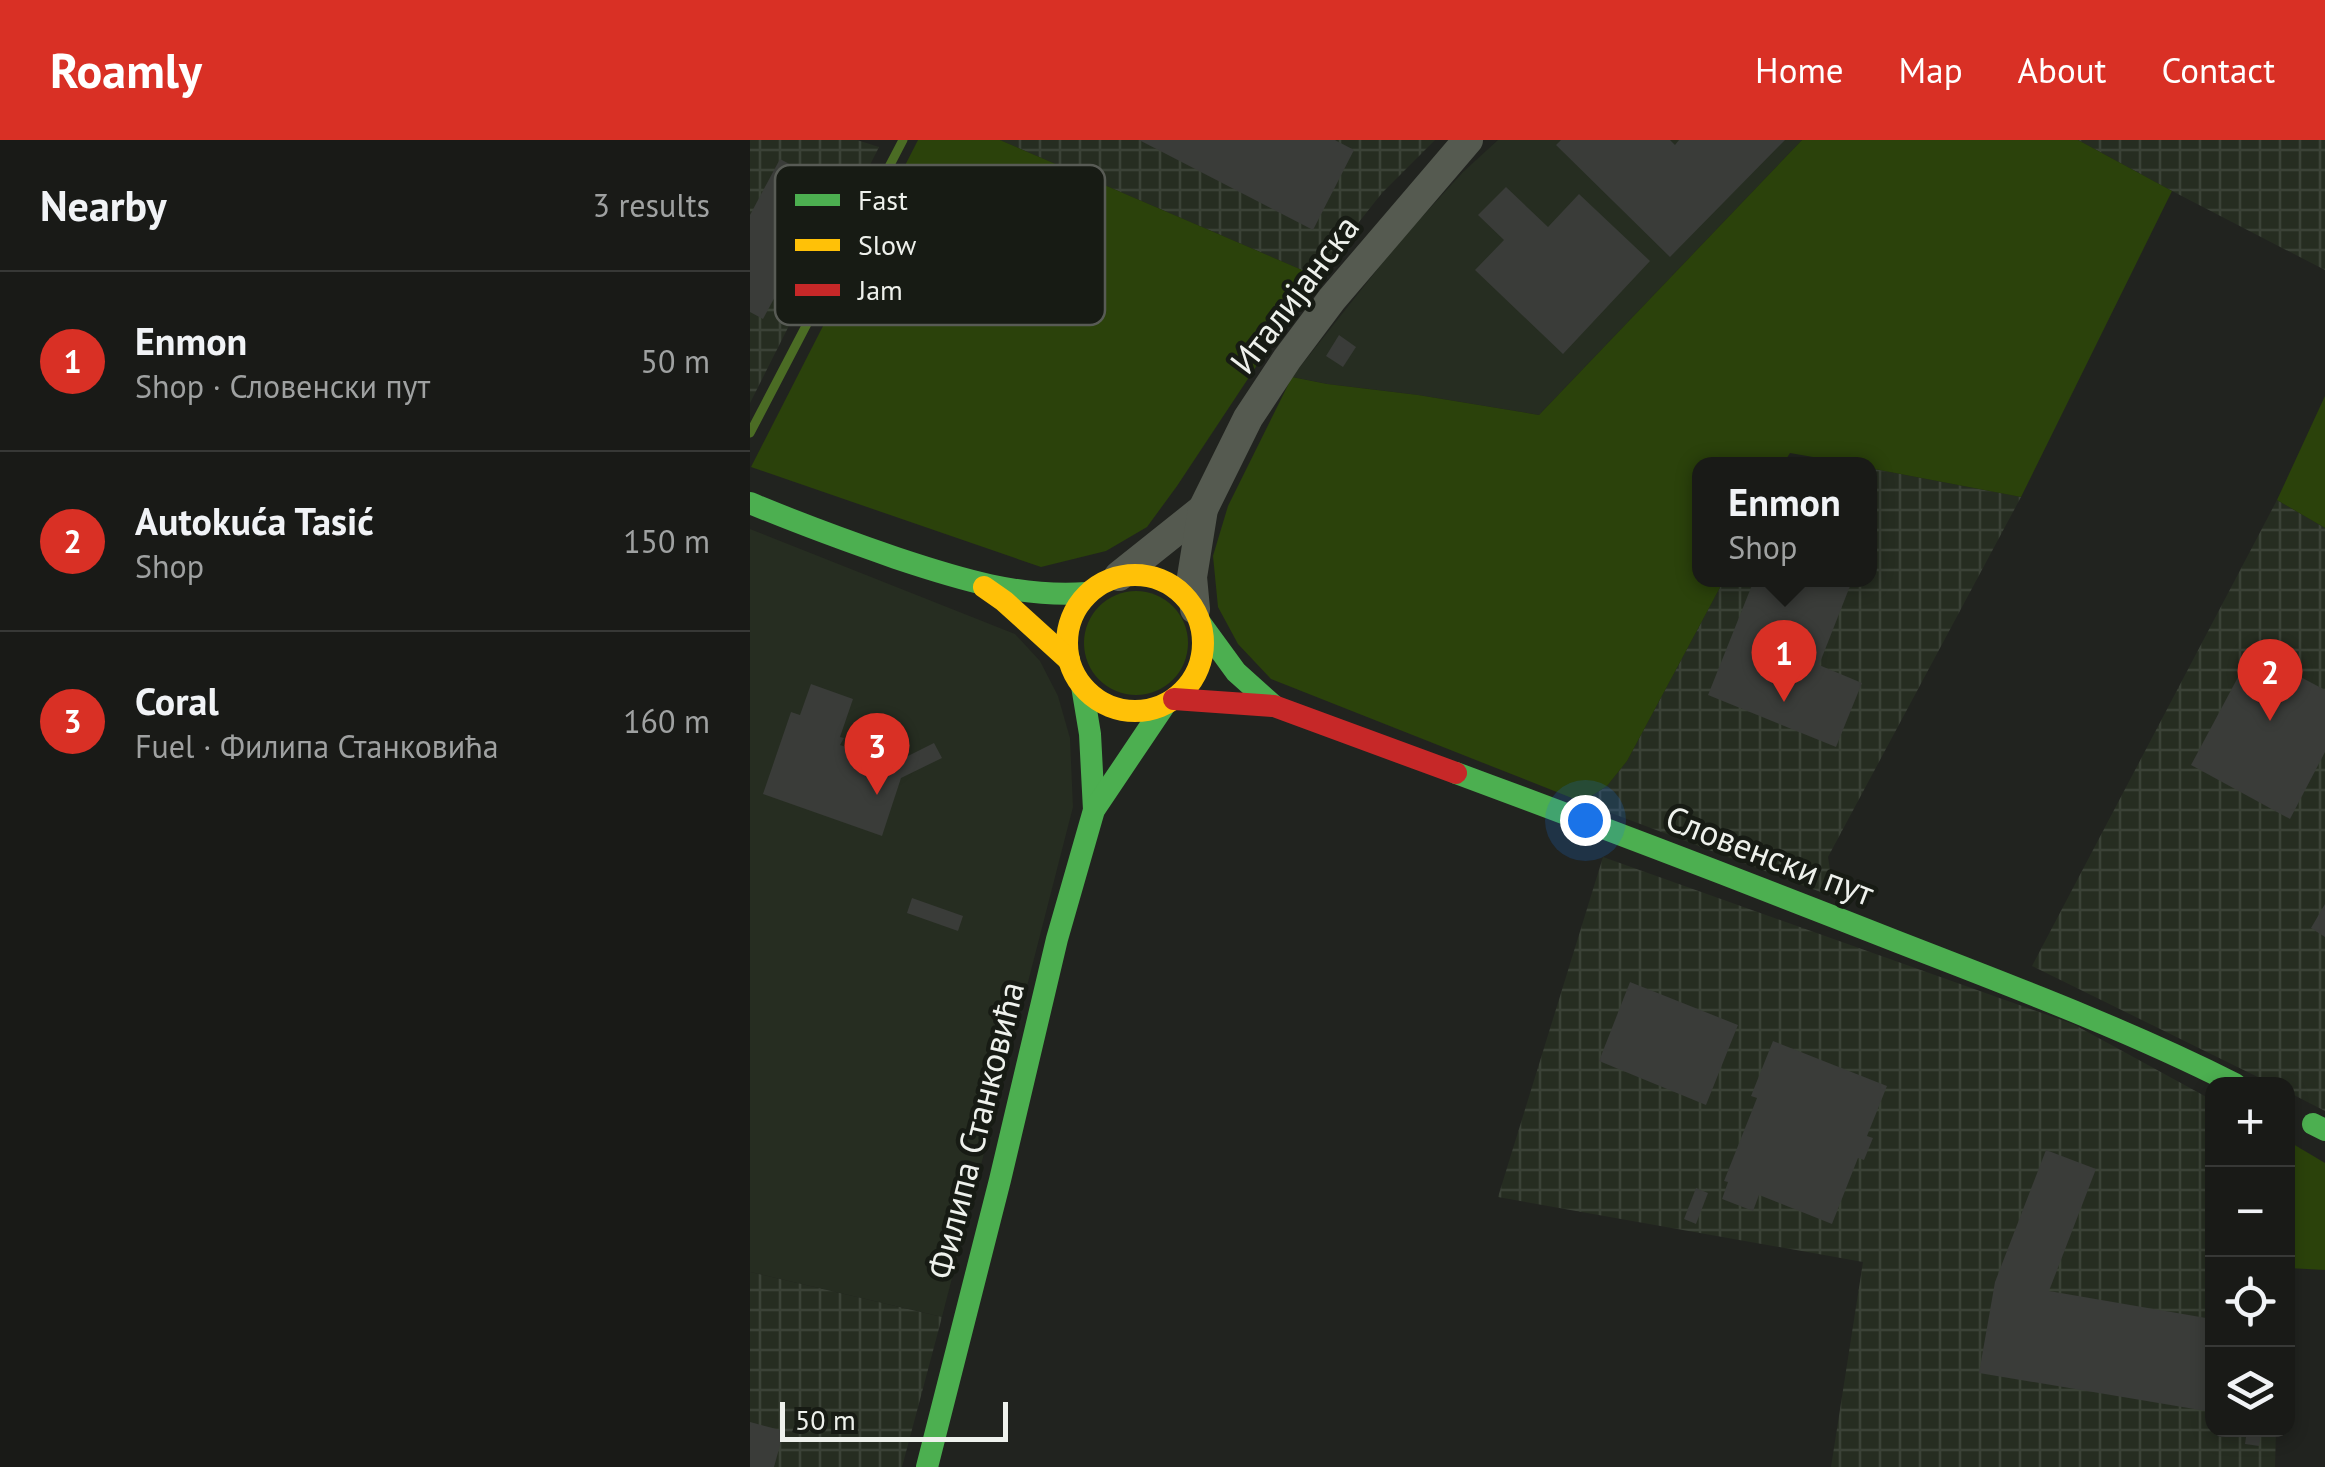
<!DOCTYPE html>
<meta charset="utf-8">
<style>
:root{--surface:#191a17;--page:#222320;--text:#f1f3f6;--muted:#9fa1a1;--line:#373836;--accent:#d93025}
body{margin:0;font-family:"PT Sans",sans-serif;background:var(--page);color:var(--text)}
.controls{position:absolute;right:30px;bottom:30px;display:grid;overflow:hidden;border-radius:20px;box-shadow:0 5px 15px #0003}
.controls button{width:90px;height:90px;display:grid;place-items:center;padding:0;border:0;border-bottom:2px solid var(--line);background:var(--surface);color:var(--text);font:50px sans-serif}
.scale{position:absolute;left:30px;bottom:25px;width:228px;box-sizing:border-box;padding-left:10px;border:5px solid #eef1ec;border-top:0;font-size:28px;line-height:35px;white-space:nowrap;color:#eef1ec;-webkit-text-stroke:8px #171b14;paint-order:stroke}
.you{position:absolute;left:835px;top:680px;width:35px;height:35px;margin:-25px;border:8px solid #fff;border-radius:50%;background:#1a73e8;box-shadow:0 0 0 15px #1a73e833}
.badge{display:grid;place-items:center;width:65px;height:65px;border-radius:50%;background:var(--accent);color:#fff;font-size:32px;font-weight:700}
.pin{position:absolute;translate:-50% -82px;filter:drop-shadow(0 2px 5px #0008)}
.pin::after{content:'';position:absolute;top:52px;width:35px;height:30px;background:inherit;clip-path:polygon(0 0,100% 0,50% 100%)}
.popup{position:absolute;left:942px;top:317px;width:185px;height:130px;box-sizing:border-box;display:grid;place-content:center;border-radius:20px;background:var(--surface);filter:drop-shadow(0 2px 8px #0005);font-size:32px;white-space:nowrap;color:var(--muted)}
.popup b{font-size:38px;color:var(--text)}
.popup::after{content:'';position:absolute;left:50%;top:100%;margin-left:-20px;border:20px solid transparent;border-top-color:var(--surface)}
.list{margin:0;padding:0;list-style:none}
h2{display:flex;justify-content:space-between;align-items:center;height:130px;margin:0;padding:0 40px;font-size:42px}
h2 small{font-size:32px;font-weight:400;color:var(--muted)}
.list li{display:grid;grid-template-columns:65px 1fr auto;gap:30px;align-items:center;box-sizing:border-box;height:180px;padding:0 40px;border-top:2px solid var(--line)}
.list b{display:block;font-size:38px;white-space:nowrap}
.list p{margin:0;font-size:32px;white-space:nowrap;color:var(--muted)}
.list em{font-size:32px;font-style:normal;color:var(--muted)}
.icon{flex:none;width:55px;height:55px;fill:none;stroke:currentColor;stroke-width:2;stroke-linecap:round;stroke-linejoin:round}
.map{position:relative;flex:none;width:1575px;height:1327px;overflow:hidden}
header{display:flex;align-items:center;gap:60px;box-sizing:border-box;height:140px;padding:0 50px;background:var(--accent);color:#fff}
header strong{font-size:48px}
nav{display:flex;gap:55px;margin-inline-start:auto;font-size:35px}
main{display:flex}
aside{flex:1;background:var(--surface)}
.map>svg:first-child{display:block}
.built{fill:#262d21}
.industrial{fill:url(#industrial-grid)}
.grass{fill:#2b420b}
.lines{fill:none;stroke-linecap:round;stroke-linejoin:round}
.stream{stroke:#4b6c24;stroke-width:9}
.building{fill:#3a3c39}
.street{stroke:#555a50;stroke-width:30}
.fast{stroke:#4caf50;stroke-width:22}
.slow{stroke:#ffc107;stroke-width:22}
.jam{stroke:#c62828;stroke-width:22}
.labels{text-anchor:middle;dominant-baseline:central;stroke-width:9;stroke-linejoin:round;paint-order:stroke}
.street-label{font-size:35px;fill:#eef1ec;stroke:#171b14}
.key{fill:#171b14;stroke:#585b55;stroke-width:2.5}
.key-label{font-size:28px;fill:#eef1ec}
</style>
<header>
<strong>Roamly</strong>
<nav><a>Home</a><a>Map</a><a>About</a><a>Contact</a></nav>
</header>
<main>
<aside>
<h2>Nearby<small>3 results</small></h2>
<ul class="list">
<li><span class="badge">1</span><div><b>Enmon</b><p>Shop · Словенски пут</p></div><em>50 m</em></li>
<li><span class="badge">2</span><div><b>Autokuća Tasić</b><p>Shop</p></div><em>150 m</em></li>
<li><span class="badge">3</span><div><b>Coral</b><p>Fuel · Филипа Станковића</p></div><em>160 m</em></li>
</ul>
</aside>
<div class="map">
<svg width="1575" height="1327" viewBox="0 0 1575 1327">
<defs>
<pattern id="industrial-grid" width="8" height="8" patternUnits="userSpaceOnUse" patternTransform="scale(2.5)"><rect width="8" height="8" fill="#262d21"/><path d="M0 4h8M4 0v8" fill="none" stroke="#3b4237"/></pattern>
</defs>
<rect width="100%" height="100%" fill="#21231f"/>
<!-- built -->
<g class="built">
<path d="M748 0H1052L789 275 668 255 577 244 542 237 649 102 713 32Z"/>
<path d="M0 389 265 494 290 521 308 556 320 598 323 667 192 1177 0 1132Z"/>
</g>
<!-- industrial -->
<g class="industrial">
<path d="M0 0H107L129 7 0 263Z"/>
<path d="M250 0H685L632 53 566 136Z"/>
<path d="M1328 0H1575V130L1422 51Z"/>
<path d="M1119 328 1271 357 1078 717 1084 757 832 662 857 646 877 621 974 440H1119Z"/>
<path d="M1527 360 1575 388V971L1538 952V944H1522L1282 826Z"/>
<path d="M853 717 1323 884 1462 960V1290H1526L1525 1327H1081L1113 1122 748 1057Z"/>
<path d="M0 1132 192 1177 152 1327H0Z"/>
</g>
<!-- grass -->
<g class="grass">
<path d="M168 0H250L566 136 427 346 397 387 356 411 291 427 1 327Z"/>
<path d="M1052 0H1328L1422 51 1271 357 1119 328V324H1103L1040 313 1033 324H949V440H974L877 621 857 646 832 662 521 539 488 504 468 467 463 416 478 366 542 237 577 244 668 255 789 275Z"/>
<path d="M1575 256V388L1527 360Z"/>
<circle cx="386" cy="503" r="52"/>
<path d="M1538 1001 1575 1023V1130L1538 1128Z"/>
</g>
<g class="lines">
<!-- stream -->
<path class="stream" d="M0 293 153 0"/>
</g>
<!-- building -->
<g class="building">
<path d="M389 0H585L604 10 563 90Z"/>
<path d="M811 0H920L925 5 929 0H1035L920 117 806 5Z"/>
<path d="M30 19 68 39 24 120 40 129 13 179 0 172V75Z"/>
<path d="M756 47 798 87 829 54 900 121 813 214 725 130 754 100 728 75Z"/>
<path d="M589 195 606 207 593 227 576 216Z"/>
<path d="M1004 440 1102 441 1069 525 1112 543 1086 607 958 555Z"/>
<path d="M1502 511 1575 550V612L1540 679 1441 625Z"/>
<path d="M61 544 103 559 90 597 94 598 90 605 144 623 184 603 192 618 151 638 132 696 13 654 41 572 50 575Z"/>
<path d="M162 758 213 776 208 791 157 773Z"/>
<path d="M1575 764V797L1561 788Z"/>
<path d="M880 842 988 885 956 965 849 921Z"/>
<path d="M1023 901 1137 946 1117 996 1123 998 1114 1020 1108 1018 1082 1084 1009 1055 1003 1071 972 1059 978 1042 974 1041 1007 958 1001 956Z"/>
<path d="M1296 1010 1346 1029 1299 1151 1462 1179V1272L1229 1233 1245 1142Z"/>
<path d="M946 1048 958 1053 946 1084 934 1079Z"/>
<path d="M0 1282 34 1291 24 1327H0Z"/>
<path d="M1497 1290H1511L1509 1306 1495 1304Z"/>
</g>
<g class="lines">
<!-- street -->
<g class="street">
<path d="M369 436 453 369"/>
<path d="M445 469 442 437 453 369 498 278 537 219 582 159 718 0"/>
</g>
<!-- fast -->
<g class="fast">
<path d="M0 363C48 383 97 401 146 418 209 439 270 458 337 453"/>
<path d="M451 484 486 532 524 566"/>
<path d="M332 546 340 594 344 670"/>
<path d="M706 633C854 688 1001 744 1148 802 1261 846 1376 889 1485 944"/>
<path d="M1563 984 1575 990"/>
<path d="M177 1327 250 1040 307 799 344 670 414 566"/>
</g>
<!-- slow -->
<g class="slow">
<circle cx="385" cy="503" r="68"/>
<path d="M234 447 254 461 319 520"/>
</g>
<!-- jam -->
<path class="jam" d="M424 559 524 566 706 633"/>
</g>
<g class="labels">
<!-- street labels -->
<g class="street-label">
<text transform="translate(544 154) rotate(-53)">Италијанска</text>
<text transform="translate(1020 715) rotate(21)">Словенски пут</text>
<text transform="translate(225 990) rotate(-76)">Филипа Станковића</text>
</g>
</g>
<!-- legend -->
<rect x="25" y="25" width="330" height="160" rx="15" class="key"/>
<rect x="45" y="54" width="45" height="12" fill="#4caf50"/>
<rect x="45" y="99" width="45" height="12" fill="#ffc107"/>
<rect x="45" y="144" width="45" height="12" fill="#c62828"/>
<g class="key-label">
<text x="108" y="70">Fast</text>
<text x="108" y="115">Slow</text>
<text x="108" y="160">Jam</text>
</g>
</svg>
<div class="controls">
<button>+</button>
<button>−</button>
<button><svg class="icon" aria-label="locate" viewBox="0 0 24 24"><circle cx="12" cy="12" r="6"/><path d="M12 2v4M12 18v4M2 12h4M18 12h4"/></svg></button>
<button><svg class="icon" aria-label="layers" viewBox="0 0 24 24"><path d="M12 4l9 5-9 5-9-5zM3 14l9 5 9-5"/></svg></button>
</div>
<div class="scale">50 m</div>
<div class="you"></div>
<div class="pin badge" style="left:1034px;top:562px">1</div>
<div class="popup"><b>Enmon</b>Shop</div>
<div class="pin badge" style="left:1520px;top:581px">2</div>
<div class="pin badge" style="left:127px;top:655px">3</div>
</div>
</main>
